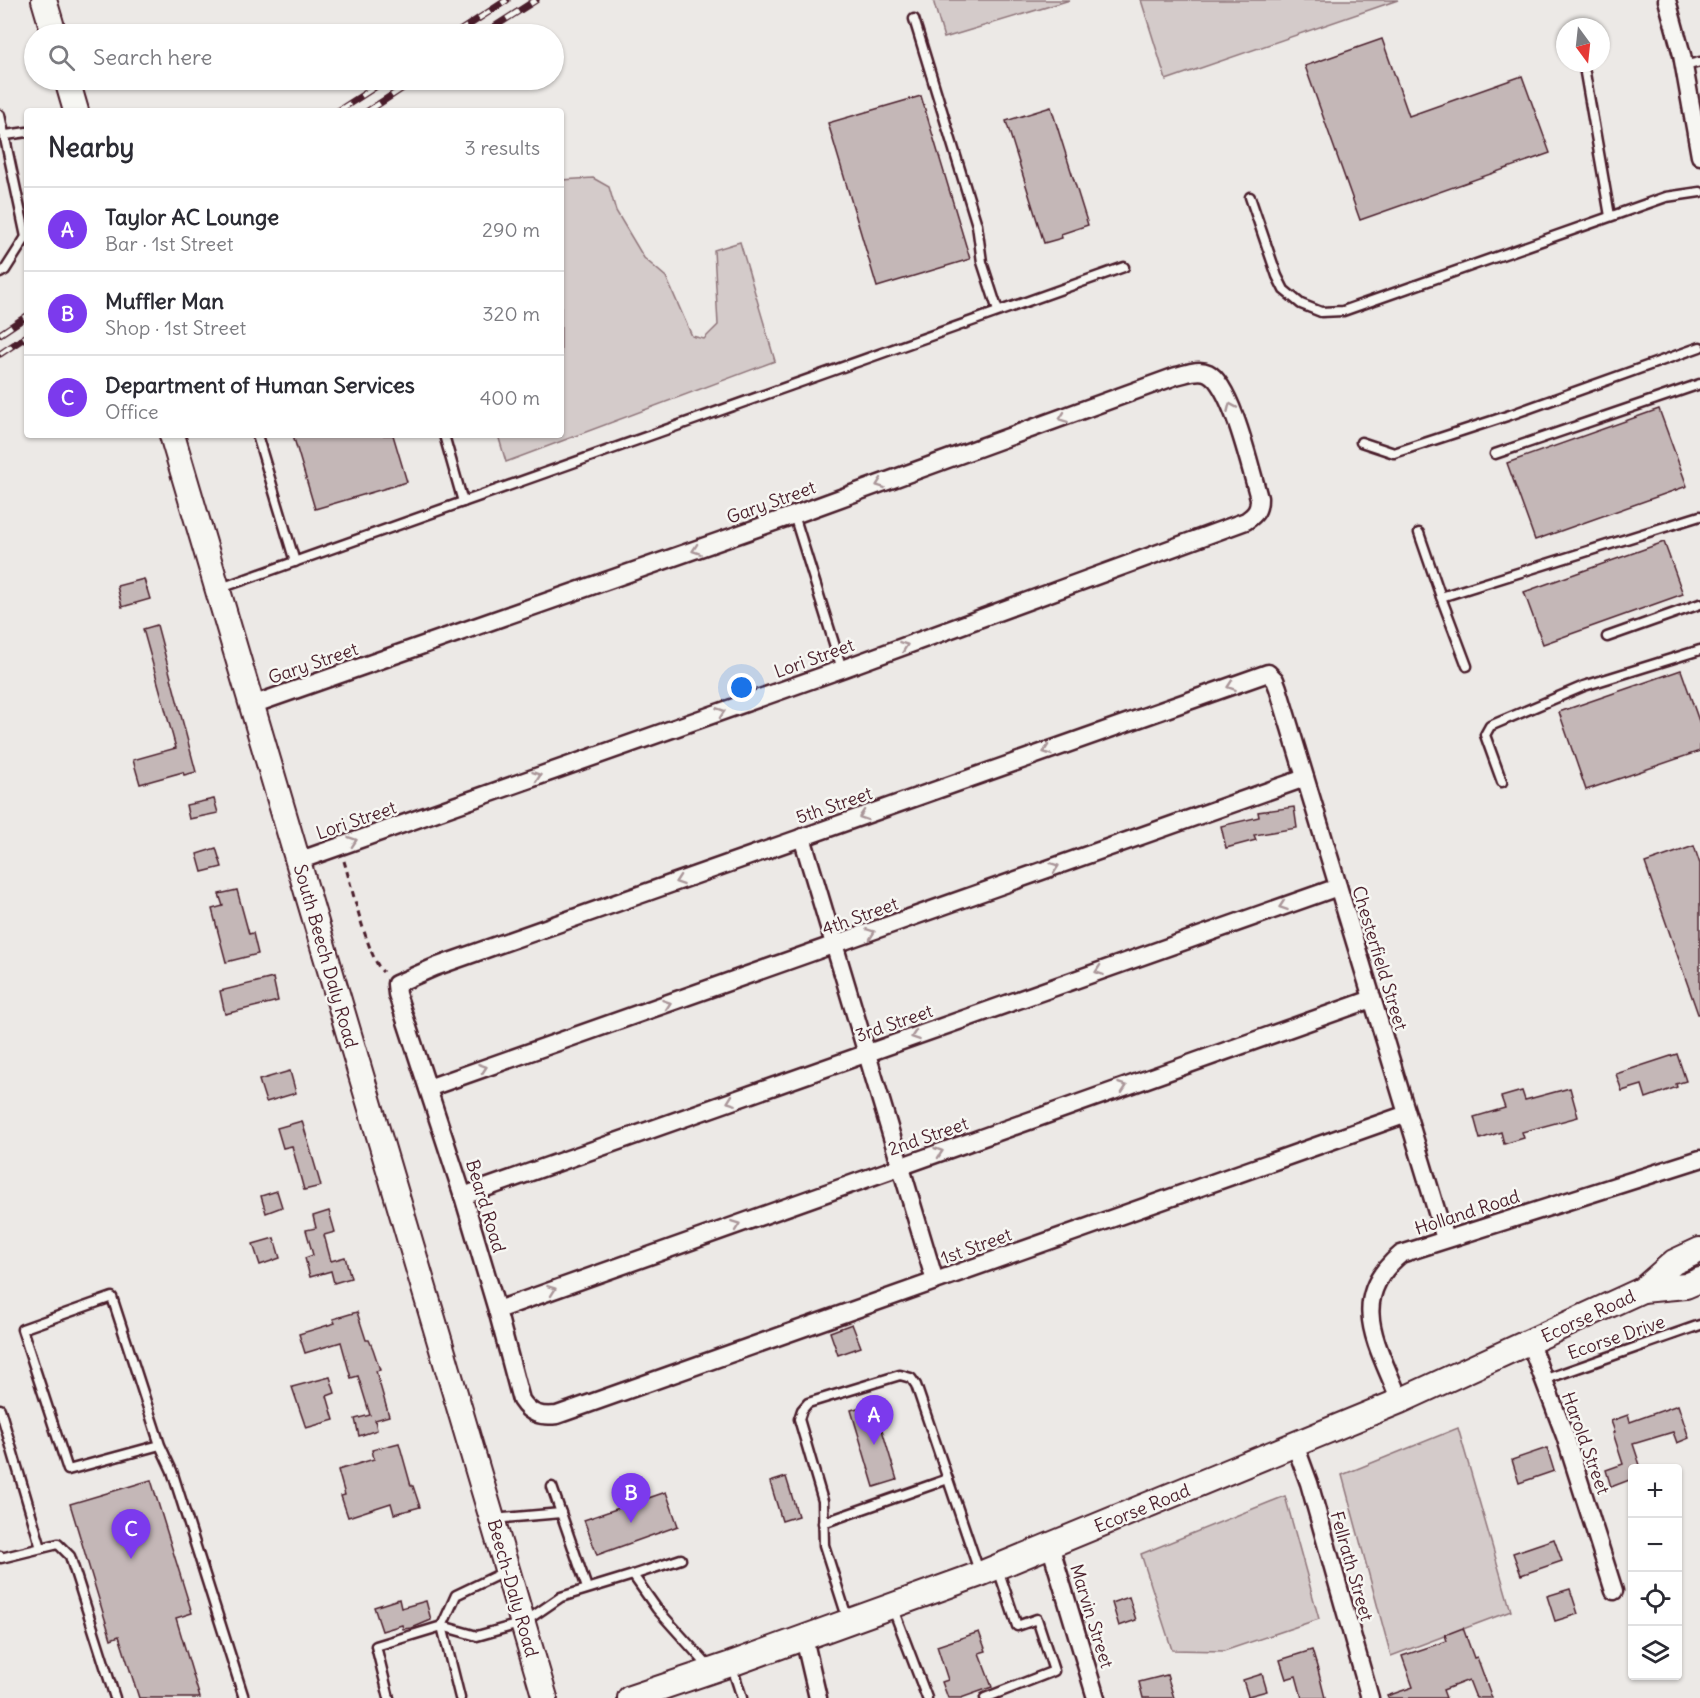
<!DOCTYPE html>
<meta charset="utf-8">
<style>
:root{--surface:#fff;--page:#f7f7f7;--text:#2b2b33;--muted:#7c7c81;--line:#e1e1e2;--accent:#7c3aed}
body{margin:0;font-family:Delius,sans-serif;background:var(--page);color:var(--text)}
.controls{position:absolute;right:18px;bottom:18px;display:grid;overflow:hidden;border-radius:6px;box-shadow:0 2px 4px #0004}
.controls button{width:54px;height:54px;display:grid;place-items:center;padding:0;border:0;border-bottom:2px solid var(--line);background:var(--surface);color:var(--text);font:30px sans-serif}
.compass{position:absolute;left:1556px;top:18px;width:54px;height:54px;border-radius:50%;background:var(--surface);box-shadow:0 2px 4px #0004;rotate:165deg}
.you{position:absolute;left:742px;top:688px;width:21px;height:21px;margin:-15px;border:4px solid #fff;border-radius:50%;background:#1a73e8;box-shadow:0 0 0 9px #1a73e833}
.badge{display:grid;place-items:center;width:39px;height:39px;border-radius:50%;background:var(--accent);color:#fff;font-size:20px;font-weight:700}
.pin{position:absolute;translate:-50% -50px;filter:drop-shadow(0 2px 3px #0008)}
.pin::after{content:'';position:absolute;top:32px;width:21px;height:18px;background:inherit;clip-path:polygon(0 0,100% 0,50% 100%)}
.list{margin:0;padding:0;list-style:none}
h2{display:flex;justify-content:space-between;align-items:center;height:78px;margin:0;padding:0 24px;font-size:26px}
h2 small{font-size:20px;font-weight:400;color:var(--muted)}
.list li{display:grid;grid-template-columns:39px 1fr auto;gap:18px;align-items:center;box-sizing:border-box;height:84px;padding:0 24px;border-top:2px solid var(--line)}
.list b{display:block;font-size:22px;white-space:nowrap}
.list p{margin:0;font-size:20px;white-space:nowrap;color:var(--muted)}
.list em{font-size:20px;font-style:normal;color:var(--muted)}
.icon{flex:none;width:33px;height:33px;fill:none;stroke:currentColor;stroke-width:2;stroke-linecap:round;stroke-linejoin:round}
.map{position:relative;flex:none;width:1700px;height:1698px;overflow:hidden}
.search{position:absolute;background:var(--surface);box-shadow:0 2px 4px #0004;left:24px;top:24px;width:540px;height:66px;display:flex;align-items:center;gap:15px;box-sizing:border-box;padding:0 21px;border-radius:33px;color:var(--muted);font-size:22px}
.panel{position:absolute;background:var(--surface);box-shadow:0 2px 4px #0004;left:24px;top:108px;width:540px;height:330px;border-radius:6px}
.map>svg:first-child{display:block}
.green{fill:#d4cbca;stroke:#8f757a;stroke-width:1.5}
.building{fill:#c4b7b7;stroke:#4a1f2b;stroke-width:1.5}
.lines{fill:none;stroke-linecap:round;stroke-linejoin:round}
.lane-casing{stroke:#4a1f2b;stroke-width:13}
.street-casing{stroke:#4a1f2b;stroke-width:21}
.secondary-casing{stroke:#4a1f2b;stroke-width:28}
.path{stroke:#4a1f2b;stroke-width:3;stroke-dasharray:6 4.5;stroke-linecap:butt}
.lane{stroke:#f6f6f2;stroke-width:8}
.street{stroke:#f6f6f2;stroke-width:16}
.secondary{stroke:#f6f6f2;stroke-width:24}
.rail-casing{stroke:#4a1f2b;stroke-width:7}
.rail{stroke:#f6f6f2;stroke-width:4.5;stroke-dasharray:14;stroke-linecap:butt}
.oneway{stroke:#a99598}
.labels{text-anchor:middle;dominant-baseline:central;stroke-width:5;stroke-linejoin:round;paint-order:stroke}
.street-label{font-size:18px;fill:#4a1f2b;stroke:#f6f6f2}
</style>
<div class="map">
<svg width="1700" height="1698" viewBox="0 0 1700 1698">
<rect width="100%" height="100%" fill="#ece9e6"/>
<filter id="ink" filterUnits="userSpaceOnUse"><feTurbulence type="fractalNoise" baseFrequency=".0167" numOctaves="2"/><feDisplacementMap in="SourceGraphic" scale="12" xChannelSelector="R" yChannelSelector="G"/><feConvolveMatrix kernelMatrix="1 2 1 2 8 2 1 2 1" color-interpolation-filters="sRGB"/></filter>
<g filter="url(#ink)">
<!-- green -->
<g class="green">
<path d="M933 0H1070L944 38Z"/>
<path d="M1141 0H1398L1166 80Z"/>
<path d="M593 178 609 187 616 211 644 258 666 277 692 336 704 339 718 325 714 250 740 242 775 361 506 462 498 435H561V180Z"/>
<path d="M1458 1428 1511 1611 1391 1656 1342 1475Z"/>
<path d="M1285 1496 1319 1619 1224 1651 1172 1650 1141 1554Z"/>
</g>
<!-- building -->
<g class="building">
<path d="M1382 39 1409 116 1522 76 1550 153 1360 220 1305 66Z"/>
<path d="M921 96 970 259 877 287 828 123Z"/>
<path d="M1051 107 1088 225 1061 234 1062 238 1044 243 1006 121Z"/>
<path d="M1659 409 1687 486 1535 540 1507 463Z"/>
<path d="M293 435H393L407 482 315 509Z"/>
<path d="M1664 542 1683 594 1543 644 1524 592Z"/>
<path d="M144 579 150 599 122 607 117 586Z"/>
<path d="M157 625 196 772 184 775 183 772 140 784 133 760 176 748 143 629Z"/>
<path d="M1681 670 1700 724V751L1586 790 1559 712Z"/>
<path d="M214 799 218 813 189 819 186 805Z"/>
<path d="M1294 807 1297 828 1254 835 1256 840 1226 848 1221 826 1259 817 1258 812Z"/>
<path d="M1694 846 1700 864V1014H1698L1645 863Z"/>
<path d="M216 848 222 867 202 872 197 854Z"/>
<path d="M237 890 249 934 253 933 258 954 226 962 212 909 223 906 219 894Z"/>
<path d="M273 978 278 1001 225 1014 220 991Z"/>
<path d="M1677 1054 1686 1081 1676 1084 1677 1087 1646 1098 1642 1085 1622 1091 1616 1074Z"/>
<path d="M290 1071 296 1093 266 1102 259 1080Z"/>
<path d="M1570 1088 1578 1117 1522 1132 1524 1138 1504 1144 1501 1132 1480 1139 1474 1117 1505 1108 1501 1097 1522 1091 1525 1100Z"/>
<path d="M302 1121 321 1186 304 1190 292 1146 283 1148 277 1128Z"/>
<path d="M277 1191 282 1207 266 1213 261 1196Z"/>
<path d="M329 1211 335 1232 324 1235 331 1261 345 1257 351 1278 334 1283 331 1271 310 1277 305 1258 313 1255 306 1230 316 1228 313 1216Z"/>
<path d="M274 1238 280 1258 260 1265 253 1244Z"/>
<path d="M357 1312 366 1340H369L373 1349 380 1370 376 1371 389 1416 375 1420 377 1430 359 1436 355 1419 370 1415 358 1376 351 1378 341 1342 305 1353 299 1334 335 1323 333 1319Z"/>
<path d="M852 1324 861 1347 838 1355 830 1332Z"/>
<path d="M330 1377 335 1393 327 1396 334 1420 306 1428 292 1387Z"/>
<path d="M874 1403 897 1480 874 1487 851 1410Z"/>
<path d="M1678 1405 1689 1438 1677 1443 1673 1432 1633 1444 1641 1468H1632V1479L1611 1487 1606 1470 1623 1464 1613 1433 1615 1432 1611 1421 1628 1415 1630 1422Z"/>
<path d="M399 1443 411 1486H413L420 1507 394 1514 391 1503 348 1517 341 1496 345 1495 338 1470 374 1459 372 1450Z"/>
<path d="M1547 1448 1554 1471 1519 1483 1512 1460Z"/>
<path d="M786 1477 798 1516 782 1521 770 1482Z"/>
<path d="M151 1480 192 1613 176 1618 200 1698H139L119 1636 111 1639 70 1504Z"/>
<path d="M666 1492 678 1526 597 1555 584 1520Z"/>
<path d="M1554 1539 1562 1561 1521 1575 1513 1553Z"/>
<path d="M1570 1589 1578 1614 1555 1621 1547 1596Z"/>
<path d="M1129 1597 1136 1620 1119 1626 1112 1603Z"/>
<path d="M399 1599 401 1608 426 1601 431 1620 412 1628 403 1629 402 1625 382 1631 374 1607Z"/>
<path d="M1463 1628 1474 1658 1477 1657 1492 1698H1476L1469 1680 1443 1690 1446 1698H1388L1387 1696 1413 1687 1402 1656 1447 1641 1445 1635Z"/>
<path d="M979 1632 986 1651 979 1653 992 1687 961 1698H948L942 1682 948 1680 937 1646Z"/>
<path d="M1312 1650 1318 1670 1325 1698H1302L1296 1676 1286 1679 1280 1660Z"/>
<path d="M1262 1674 1267 1691 1248 1696 1243 1680Z"/>
<path d="M1167 1675 1174 1698H1143L1139 1682Z"/>
</g>
<g class="lines">
<defs>
<g id="lane">
<path d="M914 19 977 225 982 262 998 311"/>
<path d="M1684 66 1700 62"/>
<path d="M1585 73 1610 216"/>
<path d="M0 115 26 237 5 270 0 273"/>
<path d="M1 132 6 135 27 132"/>
<path d="M1250 197 1277 276 1284 290 1301 304 1321 312 1343 311 1666 197 1700 192"/>
<path d="M257 435 295 562"/>
<path d="M444 435 463 502"/>
<path d="M1361 442 1394 453 1510 415 1700 347"/>
<path d="M1495 454 1700 384"/>
<path d="M794 515 842 669"/>
<path d="M1419 533 1441 597"/>
<path d="M218 589 1124 267"/>
<path d="M1607 637 1700 604"/>
<path d="M1467 666 1441 597 1700 516"/>
<path d="M1502 782 1485 735 1490 726 1584 686 1700 650"/>
<path d="M1543 1380 1700 1325"/>
<path d="M0 1409 41 1548"/>
<path d="M160 1445 68 1470 22 1329 112 1297 160 1445 172 1471 244 1698"/>
<path d="M552 1487 587 1588"/>
<path d="M493 1519 561 1513"/>
<path d="M823 1523 948 1479"/>
<path d="M0 1556 1 1558 58 1544 70 1556 115 1698"/>
<path d="M504 1572 456 1595 442 1626 477 1636 523 1623 561 1597 633 1575 657 1609 709 1667"/>
<path d="M633 1575 681 1559"/>
<path d="M893 1609 927 1698"/>
<path d="M848 1620 824 1545 823 1501 799 1419 802 1410 808 1403 900 1375 911 1378 916 1385 979 1571"/>
<path d="M732 1667 742 1698"/>
<path d="M389 1698 376 1646 442 1626 460 1698"/>
<path d="M985 1698 1054 1671 1037 1619 1017 1626 998 1569"/>
</g>
<g id="street">
<path d="M1667 0 1682 55 1700 156"/>
<path d="M252 705 794 515 1176 376C1186 374 1198 368 1208 373 1232 385 1251 471 1259 498 1259 510 1256 514 1246 521L842 669 298 861"/>
<path d="M802 837 935 1281"/>
<path d="M428 1088 1305 778"/>
<path d="M1407 1114 557 1415C541 1417 530 1414 521 1400L497 1310 463 1196 397 994 396 984 435 967 1268 673 1275 680 1278 688 1445 1239"/>
<path d="M463 1196 1338 887"/>
<path d="M497 1310 1372 999"/>
<path d="M1530 1343 1565 1436 1614 1591"/>
<path d="M1400 1401C1379 1346 1345 1300 1401 1254L1700 1159"/>
<path d="M1295 1445 1309 1483 1370 1698"/>
<path d="M1050 1545 1096 1698"/>
<path d="M804 1638 818 1698"/>
</g>
<g id="secondary">
<path d="M44 0 54 34"/>
<path d="M67 80 76 111"/>
<path d="M172 435 545 1698"/>
<path d="M1642 1290 1686 1286 1700 1280"/>
<path d="M630 1698 731 1664 980 1574 1400 1401 1642 1290 1674 1262 1700 1250"/>
</g>
</defs>
<!-- lane casing -->
<use href="#lane" class="lane-casing"/>
<!-- street casing -->
<use href="#street" class="street-casing"/>
<!-- secondary casing -->
<use href="#secondary" class="secondary-casing"/>
<!-- path -->
<path class="path" d="M344 861C351 884 368 958 383 972"/>
<!-- lane -->
<use href="#lane" class="lane"/>
<!-- street -->
<use href="#street" class="street"/>
<!-- secondary -->
<use href="#secondary" class="secondary"/>
<defs>
<g id="rail">
<path d="M455 34 507 0"/>
<path d="M483 34 536 0"/>
<path d="M338 111 386 80"/>
<path d="M368 111 415 80"/>
<path d="M0 334 27 316"/>
<path d="M0 354 27 336"/>
</g>
</defs>
<!-- rail casing -->
<use href="#rail" class="rail-casing"/>
<!-- rail -->
<use href="#rail" class="rail"/>
</g>
<!-- one-way arrows -->
<defs><path id="oneway-chevron" d="M-2-3.5L2.5 0L-2 3.5" fill="none" stroke-width="1.6" stroke-linecap="round" stroke-linejoin="round" transform="scale(1.5)"/></defs>
<g class="oneway">
<use href="#oneway-chevron" transform="translate(1231 407) rotate(-114)"/>
<use href="#oneway-chevron" transform="translate(1063 418) rotate(160)"/>
<use href="#oneway-chevron" transform="translate(880 484) rotate(160)"/>
<use href="#oneway-chevron" transform="translate(696 550) rotate(161)"/>
<use href="#oneway-chevron" transform="translate(904 646) rotate(-20)"/>
<use href="#oneway-chevron" transform="translate(1231 686) rotate(161)"/>
<use href="#oneway-chevron" transform="translate(721 712) rotate(-19)"/>
<use href="#oneway-chevron" transform="translate(1047 751) rotate(161)"/>
<use href="#oneway-chevron" transform="translate(537 776) rotate(-19)"/>
<use href="#oneway-chevron" transform="translate(863 816) rotate(161)"/>
<use href="#oneway-chevron" transform="translate(353 841) rotate(-19)"/>
<use href="#oneway-chevron" transform="translate(1055 867) rotate(-20)"/>
<use href="#oneway-chevron" transform="translate(679 881) rotate(161)"/>
<use href="#oneway-chevron" transform="translate(1283 906) rotate(161)"/>
<use href="#oneway-chevron" transform="translate(871 933) rotate(-20)"/>
<use href="#oneway-chevron" transform="translate(1099 971) rotate(161)"/>
<use href="#oneway-chevron" transform="translate(667 1004) rotate(-19)"/>
<use href="#oneway-chevron" transform="translate(915 1036) rotate(161)"/>
<use href="#oneway-chevron" transform="translate(483 1068) rotate(-19)"/>
<use href="#oneway-chevron" transform="translate(1123 1087) rotate(-19)"/>
<use href="#oneway-chevron" transform="translate(731 1101) rotate(160)"/>
<use href="#oneway-chevron" transform="translate(939 1152) rotate(-19)"/>
<use href="#oneway-chevron" transform="translate(736 1225) rotate(-20)"/>
<use href="#oneway-chevron" transform="translate(552 1290) rotate(-20)"/>
</g>
</g>
<g class="labels">
<!-- street labels -->
<g class="street-label">
<text transform="translate(771 502) rotate(-20)">Gary Street</text>
<text transform="translate(814 658) rotate(-20)">Lori Street</text>
<text transform="translate(313 663) rotate(-19)">Gary Street</text>
<text transform="translate(834 805) rotate(-19)">5th Street</text>
<text transform="translate(356 820) rotate(-19)">Lori Street</text>
<text transform="translate(860 916) rotate(-20)">4th Street</text>
<text transform="translate(326 956) rotate(74)">South Beech Daly Road</text>
<text transform="translate(1380 958) rotate(73)">Chesterfield Street</text>
<text transform="translate(894 1023) rotate(-19)">3rd Street</text>
<text transform="translate(928 1136) rotate(-19)">2nd Street</text>
<text transform="translate(486 1206) rotate(73)">Beard Road</text>
<text transform="translate(1467 1212) rotate(-18)">Holland Road</text>
<text transform="translate(976 1246) rotate(-20)">1st Street</text>
<text transform="translate(1588 1316) rotate(-25)">Ecorse Road</text>
<text transform="translate(1616 1337) rotate(-19)">Ecorse Drive</text>
<text transform="translate(1586 1443) rotate(70)">Harold Street</text>
<text transform="translate(1142 1508) rotate(-22)">Ecorse Road</text>
<text transform="translate(1352 1566) rotate(74)">Fellrath Street</text>
<text transform="translate(513 1588) rotate(74)">Beech-Daly Road</text>
<text transform="translate(1092 1616) rotate(73)">Marvin Street</text>
</g>
</g>
</svg>
<div class="controls">
<button>+</button>
<button>−</button>
<button><svg class="icon" aria-label="locate" viewBox="0 0 24 24"><circle cx="12" cy="12" r="6"/><path d="M12 2v4M12 18v4M2 12h4M18 12h4"/></svg></button>
<button><svg class="icon" aria-label="layers" viewBox="0 0 24 24"><path d="M12 4l9 5-9 5-9-5zM3 14l9 5 9-5"/></svg></button>
</div>
<svg class="compass" viewBox="-18 -18 36 36"><path d="M0-13l5 13h-10z" fill="#e53935"/><path d="M0 13l5-13h-10z" fill="#7c7c81"/></svg>
<div class="you"></div>
<div class="pin badge" style="left:874px;top:1445px">A</div>
<div class="pin badge" style="left:631px;top:1523px">B</div>
<div class="pin badge" style="left:131px;top:1559px">C</div>
<div class="search"><svg class="icon" aria-label="search" viewBox="0 0 24 24"><circle cx="10" cy="10" r="6"/><path d="M15 15l6 6"/></svg>Search here</div>
<section class="panel">
<h2>Nearby<small>3 results</small></h2>
<ul class="list">
<li><span class="badge">A</span><div><b>Taylor AC Lounge</b><p>Bar · 1st Street</p></div><em>290 m</em></li>
<li><span class="badge">B</span><div><b>Muffler Man</b><p>Shop · 1st Street</p></div><em>320 m</em></li>
<li><span class="badge">C</span><div><b>Department of Human Services</b><p>Office</p></div><em>400 m</em></li>
</ul>
</section>
</div>
